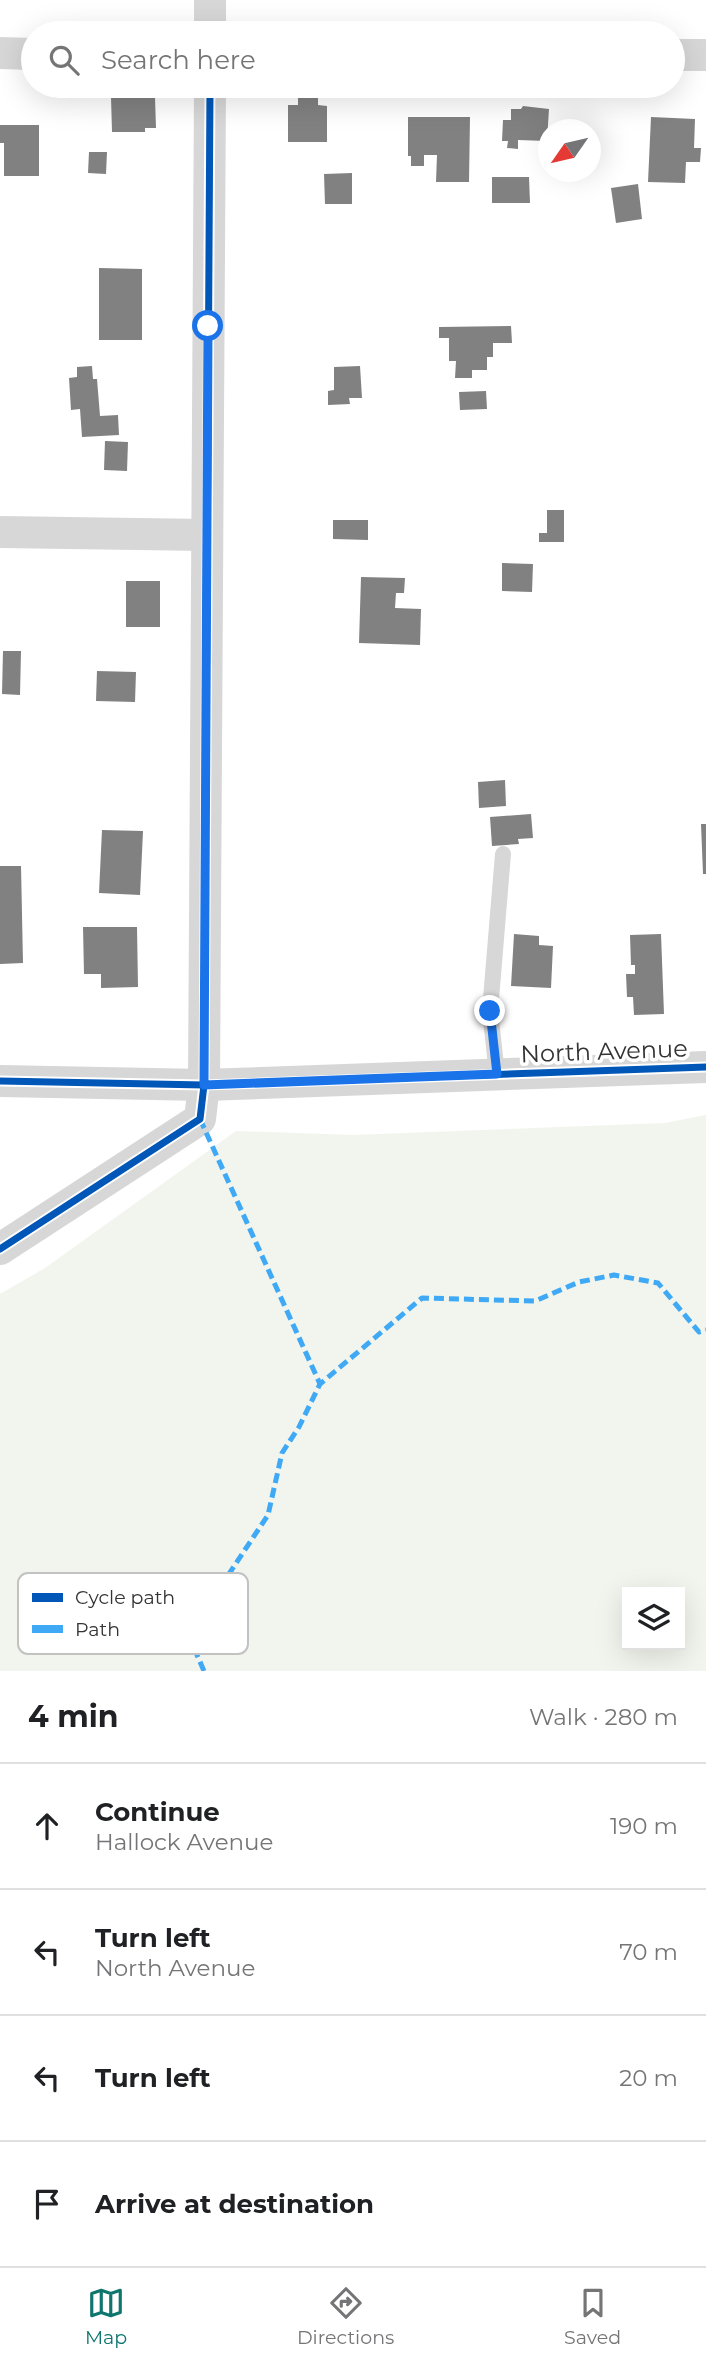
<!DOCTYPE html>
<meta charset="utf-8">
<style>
:root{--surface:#fff;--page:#f6f6f6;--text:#202124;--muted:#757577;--line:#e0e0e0;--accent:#0f766e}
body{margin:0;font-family:Montserrat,sans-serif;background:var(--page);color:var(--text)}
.controls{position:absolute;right:21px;bottom:21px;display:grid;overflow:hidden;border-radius:0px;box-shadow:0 7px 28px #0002}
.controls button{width:63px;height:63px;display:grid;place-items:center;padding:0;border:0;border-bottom:2px solid var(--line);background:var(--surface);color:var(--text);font:35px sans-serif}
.compass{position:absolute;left:538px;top:119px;width:63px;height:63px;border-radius:50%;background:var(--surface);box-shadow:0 7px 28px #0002;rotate:236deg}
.stop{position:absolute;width:21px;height:21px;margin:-16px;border:5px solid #1a73e8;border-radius:50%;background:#fff}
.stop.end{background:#1a73e8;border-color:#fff;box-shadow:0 2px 7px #0008}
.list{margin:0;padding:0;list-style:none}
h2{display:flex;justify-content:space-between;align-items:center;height:91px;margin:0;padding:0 28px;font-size:30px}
h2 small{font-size:23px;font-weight:400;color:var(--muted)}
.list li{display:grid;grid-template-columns:46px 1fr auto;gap:21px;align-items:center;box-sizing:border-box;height:126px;padding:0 28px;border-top:2px solid var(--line)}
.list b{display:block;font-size:26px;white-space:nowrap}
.list p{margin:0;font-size:23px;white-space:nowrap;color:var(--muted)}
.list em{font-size:23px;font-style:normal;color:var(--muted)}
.icon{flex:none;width:38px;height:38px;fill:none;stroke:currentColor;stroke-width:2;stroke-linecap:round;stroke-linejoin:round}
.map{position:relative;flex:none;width:706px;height:1671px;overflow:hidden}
.search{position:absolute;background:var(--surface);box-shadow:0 7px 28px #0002;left:21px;right:21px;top:21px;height:77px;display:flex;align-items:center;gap:18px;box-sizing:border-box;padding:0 24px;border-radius:38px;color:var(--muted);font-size:26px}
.sheet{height:595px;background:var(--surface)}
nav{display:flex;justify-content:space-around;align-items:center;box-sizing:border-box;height:98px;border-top:2px solid var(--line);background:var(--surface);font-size:19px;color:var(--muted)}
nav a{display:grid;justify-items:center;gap:4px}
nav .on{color:var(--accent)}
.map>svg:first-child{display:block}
.green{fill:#f1f5ed;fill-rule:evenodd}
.building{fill:#818181}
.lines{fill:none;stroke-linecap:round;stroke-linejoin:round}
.service{stroke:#d7d7d7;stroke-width:16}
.minor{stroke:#d7d7d7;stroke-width:32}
.quiet{stroke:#3fa9f5;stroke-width:5;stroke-dasharray:10 5;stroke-linecap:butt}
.cycleway-casing{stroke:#fff;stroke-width:11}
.cycleway{stroke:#0057b8;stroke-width:7}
.route{stroke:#1a73e8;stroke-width:9}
.labels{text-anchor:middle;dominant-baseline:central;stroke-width:7;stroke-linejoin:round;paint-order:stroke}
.street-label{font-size:24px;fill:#333;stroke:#fff}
.key{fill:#fff;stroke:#c2c2c2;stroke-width:2}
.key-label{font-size:19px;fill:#333}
</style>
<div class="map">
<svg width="706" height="1671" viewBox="0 0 706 1671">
<rect width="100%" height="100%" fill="#fff"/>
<!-- green -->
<path class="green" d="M706 1115V1671H0V1294L45 1268 236 1131 353 1135 665 1123ZM627 1592H680V1645H627Z"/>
<!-- building -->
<g class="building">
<path d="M128 88 152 89V97H155L156 128H145V132H112L111 97H127Z"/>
<path d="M298 96H318V105L327 106V142H288V105H298Z"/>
<path d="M523 106 549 109 547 141 518 140V149L507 148 508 141H502L503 120H511V109H521Z"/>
<path d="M408 117H470L469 182H436L437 155H424V166H411V156H408Z"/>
<path d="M651 117 695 119 694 148H701L700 162H686L685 183 648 182Z"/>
<path d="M0 125H39V176H4V143H0Z"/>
<path d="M89 152H107L106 174 88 173Z"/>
<path d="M352 173V204H325L324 174Z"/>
<path d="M492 177H529L530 203H492Z"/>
<path d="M638 184 642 219 616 223 611 188Z"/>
<path d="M99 268 142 269V340H99Z"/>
<path d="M511 326 512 343H493V357H487V370H472V378H455L456 361H449V338H439V327Z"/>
<path d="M92 366 93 379H97L100 416 118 415 119 435 82 437 80 409 71 410 69 378 77 377V367Z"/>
<path d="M360 366 362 398H349L350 404 328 405V391L334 390V367Z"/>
<path d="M486 391 487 409 460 410 459 392Z"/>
<path d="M105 441 128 442 127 471 104 470Z"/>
<path d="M547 510H564V542H539V533H547Z"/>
<path d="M333 520H368V540L333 539Z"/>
<path d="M502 563 533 564 532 592 502 591Z"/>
<path d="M361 577 405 578 404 593H396L395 608 421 609 420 645 359 643Z"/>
<rect x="126" y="581" width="34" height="46"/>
<path d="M3 651H21L20 695 2 694Z"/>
<path d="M97 671 136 672 135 702 96 701Z"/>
<path d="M505 780 506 806 479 808 478 782Z"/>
<path d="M531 814 533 838 518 839 519 844 492 846 490 817Z"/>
<path d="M701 824H706V874H703Z"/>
<path d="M102 830 143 831 140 895 99 893Z"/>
<path d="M0 866H21L23 963 0 964Z"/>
<path d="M83 927H137L138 987 101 988V974H84Z"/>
<path d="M514 934 539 936V945L553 946 551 988 511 986Z"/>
<path d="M661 934 664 1014 634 1015 633 997H627L626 974H635V965H631L630 935Z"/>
</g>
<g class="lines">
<!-- service -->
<path class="service" d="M497 1074 490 1011 503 854"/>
<!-- minor -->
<g class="minor">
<path d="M210 33V0"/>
<path d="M0 53 33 54"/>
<path d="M673 55H706"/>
<path d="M0 532 206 535"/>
<path d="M0 1081 204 1085 706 1067"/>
<path d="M0 1249 200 1119 204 1085 210 86"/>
</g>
<!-- quiet -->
<g class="quiet">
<path d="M200 1119 320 1384"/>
<path d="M204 1671 197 1655 205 1610 268 1515 282 1453 299 1427 320 1384 422 1298 535 1301 579 1282 614 1275 658 1283 699 1332 706 1330"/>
</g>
<defs>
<g id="cycleway">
<path d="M0 1081 204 1085 706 1067"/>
<path d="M0 1249 200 1119 204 1085 210 86"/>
</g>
</defs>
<!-- cycleway casing -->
<use href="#cycleway" class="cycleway-casing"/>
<!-- cycleway -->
<use href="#cycleway" class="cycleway"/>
</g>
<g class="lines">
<!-- route -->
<path class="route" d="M208 326 204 1085 497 1074 490 1011"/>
</g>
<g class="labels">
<!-- street labels -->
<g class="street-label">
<text transform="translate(604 1051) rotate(-2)">North Avenue</text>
</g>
</g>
<!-- legend -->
<rect x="18" y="1573" width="230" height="81" rx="10" class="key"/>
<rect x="32" y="1593" width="31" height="9" fill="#0057b8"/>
<rect x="32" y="1625" width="31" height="8" fill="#3fa9f5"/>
<g class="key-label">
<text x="75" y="1604">Cycle path</text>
<text x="75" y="1636">Path</text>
</g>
</svg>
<div class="controls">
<button><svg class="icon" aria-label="layers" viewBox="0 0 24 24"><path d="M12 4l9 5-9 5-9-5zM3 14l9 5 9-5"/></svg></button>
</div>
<svg class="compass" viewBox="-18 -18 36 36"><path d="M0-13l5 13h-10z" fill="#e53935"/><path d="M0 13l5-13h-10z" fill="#757577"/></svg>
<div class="stop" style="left:208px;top:326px"></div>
<div class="stop end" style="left:490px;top:1011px"></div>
<div class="search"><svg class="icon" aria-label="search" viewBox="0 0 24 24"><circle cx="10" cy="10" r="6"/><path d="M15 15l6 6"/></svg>Search here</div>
</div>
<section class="sheet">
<h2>4 min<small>Walk · 280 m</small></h2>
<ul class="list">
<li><svg class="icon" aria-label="ahead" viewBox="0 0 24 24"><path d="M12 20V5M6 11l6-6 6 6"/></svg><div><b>Continue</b><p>Hallock Avenue</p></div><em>190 m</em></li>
<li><svg class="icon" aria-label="left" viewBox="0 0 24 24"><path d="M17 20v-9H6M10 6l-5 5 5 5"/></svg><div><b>Turn left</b><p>North Avenue</p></div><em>70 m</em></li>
<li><svg class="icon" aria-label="left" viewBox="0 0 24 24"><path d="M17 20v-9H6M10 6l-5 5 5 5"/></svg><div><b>Turn left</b></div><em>20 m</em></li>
<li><svg class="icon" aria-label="arrive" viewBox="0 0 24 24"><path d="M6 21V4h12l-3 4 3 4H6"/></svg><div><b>Arrive at destination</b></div></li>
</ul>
</section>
<nav>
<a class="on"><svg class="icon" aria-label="map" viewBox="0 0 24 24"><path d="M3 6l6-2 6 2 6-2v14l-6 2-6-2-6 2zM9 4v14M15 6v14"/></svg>Map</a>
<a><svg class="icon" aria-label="directions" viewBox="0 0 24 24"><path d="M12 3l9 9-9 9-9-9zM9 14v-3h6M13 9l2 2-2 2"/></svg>Directions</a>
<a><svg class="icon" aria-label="saved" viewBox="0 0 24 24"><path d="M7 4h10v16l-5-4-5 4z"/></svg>Saved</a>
</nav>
